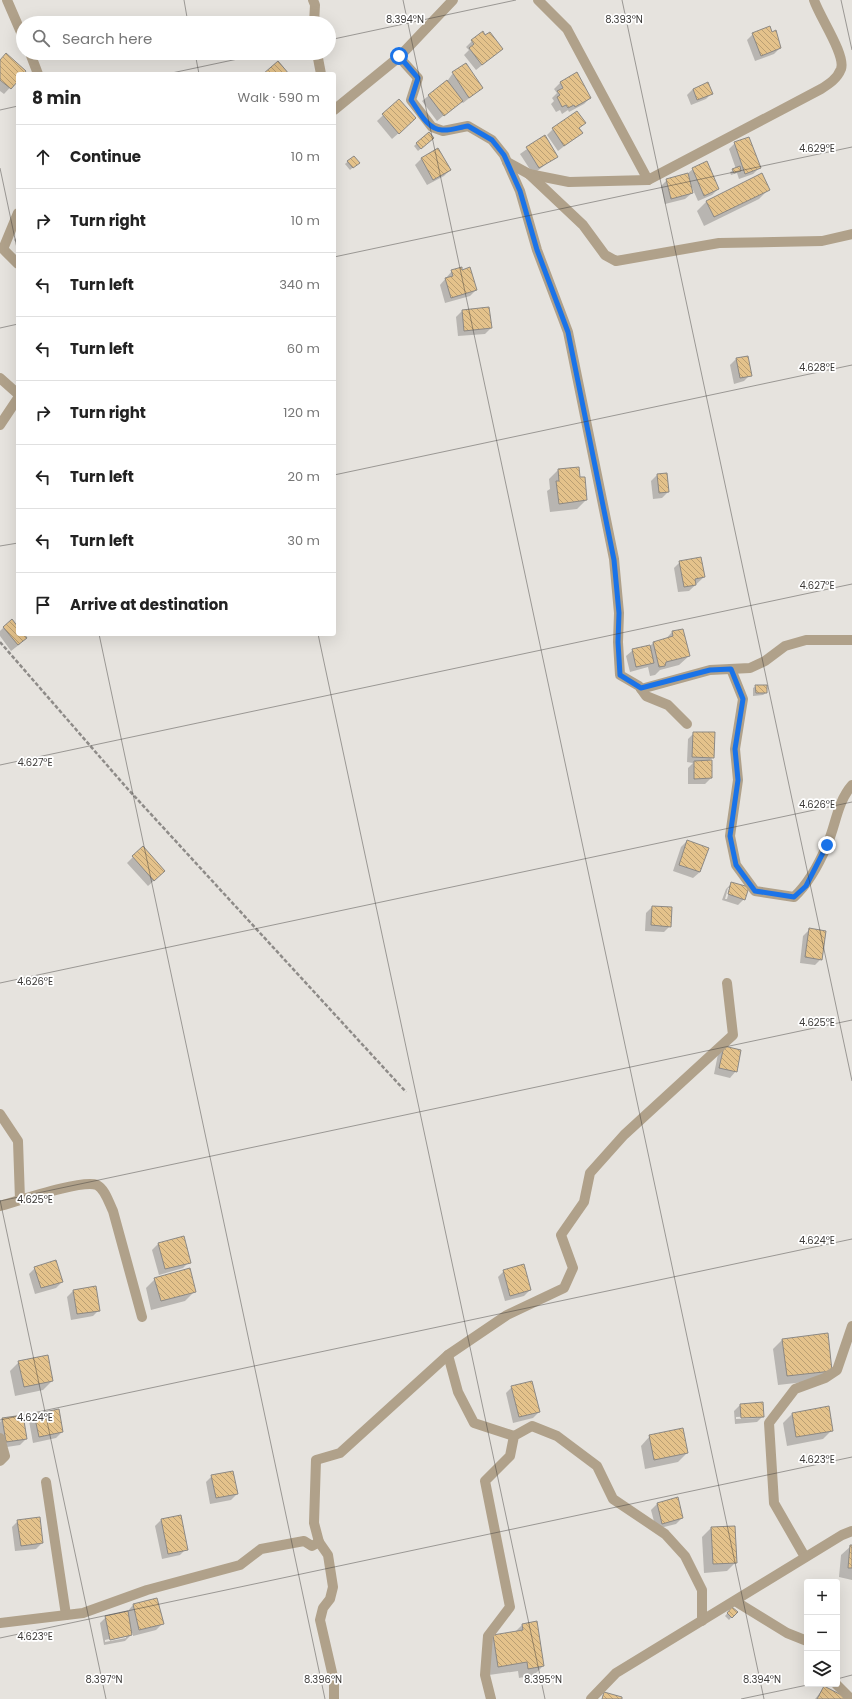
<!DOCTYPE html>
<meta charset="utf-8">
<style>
:root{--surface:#fff;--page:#f6f6f6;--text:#222;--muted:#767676;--line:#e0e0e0}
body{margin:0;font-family:Poppins,sans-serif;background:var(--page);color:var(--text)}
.controls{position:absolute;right:12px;bottom:12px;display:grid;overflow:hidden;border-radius:4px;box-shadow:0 4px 16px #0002}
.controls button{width:36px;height:36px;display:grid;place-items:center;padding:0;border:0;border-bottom:1px solid var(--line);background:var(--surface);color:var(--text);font:20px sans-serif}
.stop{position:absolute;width:12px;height:12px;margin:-9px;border:3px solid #1a73e8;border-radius:50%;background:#fff}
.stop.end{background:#1a73e8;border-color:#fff;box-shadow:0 1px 4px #0008}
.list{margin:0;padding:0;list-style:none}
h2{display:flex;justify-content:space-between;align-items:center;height:52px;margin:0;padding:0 16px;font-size:17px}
h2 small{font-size:13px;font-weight:400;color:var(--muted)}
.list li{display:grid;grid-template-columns:26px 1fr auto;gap:12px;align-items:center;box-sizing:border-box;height:64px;padding:0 16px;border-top:1px solid var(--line)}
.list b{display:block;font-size:15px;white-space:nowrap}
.list em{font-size:13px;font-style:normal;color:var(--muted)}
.icon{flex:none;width:22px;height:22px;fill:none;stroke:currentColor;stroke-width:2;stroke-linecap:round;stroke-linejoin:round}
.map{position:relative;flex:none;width:852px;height:1699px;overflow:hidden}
.search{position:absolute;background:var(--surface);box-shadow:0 4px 16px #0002;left:16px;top:16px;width:320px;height:44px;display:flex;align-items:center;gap:10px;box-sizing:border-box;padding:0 14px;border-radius:22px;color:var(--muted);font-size:15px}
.panel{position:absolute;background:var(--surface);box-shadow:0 4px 16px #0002;left:16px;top:72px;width:320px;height:564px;border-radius:4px}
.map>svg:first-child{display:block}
.shadow{fill:#0003;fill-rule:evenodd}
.building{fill:url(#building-back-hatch);stroke:#8c8985}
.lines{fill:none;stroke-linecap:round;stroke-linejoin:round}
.path{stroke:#8e8b88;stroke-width:2.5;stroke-dasharray:4 2;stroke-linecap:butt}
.minor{stroke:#b0a18a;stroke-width:10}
.route{stroke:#1a73e8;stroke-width:5}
.ticks{fill:none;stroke:#3d3b39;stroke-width:1;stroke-opacity:0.45}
.ticks-label{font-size:10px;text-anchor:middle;fill:#3d3b39;stroke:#fff;stroke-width:3.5;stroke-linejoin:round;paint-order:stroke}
</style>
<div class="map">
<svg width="852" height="1699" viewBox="0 0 852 1699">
<defs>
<pattern id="building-back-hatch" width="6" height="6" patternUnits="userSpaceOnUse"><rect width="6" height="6" fill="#e4c28b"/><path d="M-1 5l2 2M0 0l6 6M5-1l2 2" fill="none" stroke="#ba9f73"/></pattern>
</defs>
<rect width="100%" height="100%" fill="#e6e3de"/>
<!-- shadow -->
<g class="shadow">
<path d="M753 34 780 48 774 54 755 61 747 40Z"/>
<path d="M472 41 502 49 476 70 464 55 469 50 466 47Z"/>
<path d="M0 61 23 74H18V79L4 94 0 91Z"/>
<path d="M453 73 482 88 463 103 461 101 437 121 422 101 448 80Z"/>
<path d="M576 74 590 98 584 104 569 112 568 110 562 114 560 110 556 112 551 104 554 101 552 98 557 93 554 89 560 83Z"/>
<path d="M693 89 712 93 706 99 691 105 687 95Z"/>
<path d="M399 100 409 124 392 139 377 121Z"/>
<path d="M584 123 578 129 581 133 558 151 547 135 553 129Z"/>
<path d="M428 133 430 141 418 151 414 146Z"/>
<path d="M544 137 557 156 533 174 520 154Z"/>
<path d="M735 143 759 168 753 174 739 179 737 173 731 175 730 172 736 169 729 149Z"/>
<path d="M353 157 358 163 350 170 345 164Z"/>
<path d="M421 159 450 170 444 176 427 185 415 165Z"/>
<path d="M693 169 718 189 712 195 698 201 690 183 692 193 685 199 665 204 661 186 667 180 687 174Z"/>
<path d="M762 174 769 189 759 199 704 226 697 211 706 202Z"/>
<path d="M18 236V244L14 240Z"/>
<path d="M452 271H462L476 290 470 296 445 303 440 285Z"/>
<path d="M462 311 491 328 485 334 458 336 456 317Z"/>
<path d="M736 359 750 375 744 381 734 384 730 365Z"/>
<path d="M558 470 586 500 577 509 550 512 547 491 550 489 549 479Z"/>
<path d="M657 475 668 492 662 498 653 499 651 481Z"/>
<path d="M680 562 704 577 689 591 678 592 674 568Z"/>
<path d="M4 627 18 628V634H23L20 644 11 651 0 636V631Z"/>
<path d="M672 632 689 656 679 665 660 670 655 675 650 676 648 667 630 672 626 656 633 650 650 646 653 643 665 640Z"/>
<path d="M756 686 766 693 763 695 753 696V688Z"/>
<path d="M694 733 713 757 709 761H711V778L705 784H688V768L693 763 687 762 688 739Z"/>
<path d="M687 841 708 849 700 872 693 878 673 871 681 847Z"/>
<path d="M133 857 158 877 148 886 127 863Z"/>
<path d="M732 883 744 899 738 905 722 900 726 889ZM728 888H730L727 899H725Z"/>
<path d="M652 907 670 926 664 932 645 931 646 913Z"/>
<path d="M809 930 821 959 815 965 800 963 803 936Z"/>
<path d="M724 1048 736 1071 730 1078 714 1074 718 1054Z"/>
<path d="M158 1244 189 1262 183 1268 159 1275 152 1250Z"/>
<path d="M35 1268 62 1282 56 1288 35 1294 29 1274Z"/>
<path d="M504 1271 530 1290 524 1296 505 1301 498 1277Z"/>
<path d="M155 1279 195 1291 185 1301 151 1310 146 1288Z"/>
<path d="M73 1291 99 1310 93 1316 71 1320 67 1297Z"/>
<path d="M783 1339 831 1370 822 1380 778 1385 773 1349Z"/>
<path d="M19 1362 52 1381 43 1390 15 1396 10 1371Z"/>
<path d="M512 1387 539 1412 533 1418 513 1423 506 1393Z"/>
<path d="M740 1405 763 1416 757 1422 735 1424 734 1411ZM758 1416V1418L736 1419V1417Z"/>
<path d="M792 1414 832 1430 823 1439 787 1446 783 1423Z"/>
<path d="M35 1415 62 1432 56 1438 33 1443 29 1421Z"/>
<path d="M3 1419 26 1439 20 1445 0 1448V1422Z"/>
<path d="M650 1436 687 1453 678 1462 645 1469 641 1446Z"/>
<path d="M212 1476 237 1494 231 1500 210 1504 206 1482Z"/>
<path d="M677 1499 682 1518 676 1524 656 1529 651 1510 657 1504Z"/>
<path d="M161 1520 186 1549 180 1555 162 1559 155 1526Z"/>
<path d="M18 1521 42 1543 36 1549 15 1551 12 1527Z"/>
<path d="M711 1528 736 1562 727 1571 704 1573 702 1537Z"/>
<path d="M851 1546H852V1580L839 1577 841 1555Z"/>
<path d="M156 1599 162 1624 156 1630 133 1636V1633L125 1641 104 1645 100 1623 106 1617 127 1612 133 1605ZM126 1635V1638L105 1642V1640Z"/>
<path d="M732 1608 736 1612 729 1620 725 1616Z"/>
<path d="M522 1625 543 1666 534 1675 519 1678 518 1671 489 1675 484 1645 493 1636 514 1633Z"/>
<path d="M824 1688 846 1699H815Z"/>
</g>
<!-- building -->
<g class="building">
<path d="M770 26 772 32 776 30 781 48 761 56 752 33Z"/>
<path d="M483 31 485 35 490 32 503 49 482 65 469 48 474 44 471 40Z"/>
<path d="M6 53 26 71 24 74H18V81L11 89 0 80V60Z"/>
<path d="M278 61 289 74H263Z"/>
<path d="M466 63 483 88 469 98 452 72Z"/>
<path d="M577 72 591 98 575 107 574 105 568 108 566 105 562 107 557 97 560 95 557 91 563 88 560 82Z"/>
<path d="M447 80 463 101 444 116 428 95Z"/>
<path d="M708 82 713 94 697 100 693 89Z"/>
<path d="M399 99 416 118 399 134 382 114Z"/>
<path d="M577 111 586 123 579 128 583 133 564 146 552 128Z"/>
<path d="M429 132 434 138 421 149 416 143Z"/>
<path d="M545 135 558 157 539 168 526 147Z"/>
<path d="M749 137 761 168 745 174 734 142Z"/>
<path d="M438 148 451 170 433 180 421 158Z"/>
<path d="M354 156 360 163 353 168 347 161Z"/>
<path d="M707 161 719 189 704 196 692 168Z"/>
<path d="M740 166 741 171 734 173 732 169Z"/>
<path d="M688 173 693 193 671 199 666 179Z"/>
<path d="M762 173 770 190 714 217 706 201Z"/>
<path d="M462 267V270L470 267 477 290 451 298 445 278 453 276 451 270Z"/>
<path d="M489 307 492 328 464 331 462 310Z"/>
<path d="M748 356 752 376 740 378 736 358Z"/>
<path d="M579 467 580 477H585L587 500 559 504 556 481H559L558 469Z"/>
<path d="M667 473 669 492 659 493 657 474Z"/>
<path d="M701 557 705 577 695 579 696 585 684 587 679 561Z"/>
<path d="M12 619 18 627V634H24L27 638 18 645 3 627Z"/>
<path d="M683 629 690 656 666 662 665 666 659 667 653 642 673 636 672 631Z"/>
<path d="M650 645 654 663 636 667 632 649Z"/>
<path d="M755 685H767V693H756Z"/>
<path d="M693 732H715L714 758 692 757Z"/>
<path d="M712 760V778L694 779V761Z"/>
<path d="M687 840 709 848 700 872 679 865Z"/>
<path d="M143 846 165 871 154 881 132 856Z"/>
<path d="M731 882 749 887 745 900 728 894Z"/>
<path d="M652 906 672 907 671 927 651 925Z"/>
<path d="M809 928 826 931 822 960 805 957Z"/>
<path d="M724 1046 741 1050 737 1072 719 1068Z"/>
<path d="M184 1236 191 1263 165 1269 158 1243Z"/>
<path d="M56 1260 63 1282 41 1288 34 1267Z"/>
<path d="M524 1264 531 1290 510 1296 503 1270Z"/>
<path d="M190 1268 196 1292 161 1301 154 1278Z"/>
<path d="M96 1286 100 1311 77 1314 73 1290Z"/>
<path d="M828 1333 832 1371 787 1376 782 1339Z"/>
<path d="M48 1355 53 1381 24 1387 18 1361Z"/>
<path d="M532 1381 540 1412 519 1417 511 1386Z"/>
<path d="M763 1402 764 1417 741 1418 740 1404Z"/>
<path d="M829 1406 833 1431 796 1437 792 1413Z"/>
<path d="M59 1409 63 1432 39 1437 34 1414Z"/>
<path d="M23 1415 27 1439 6 1442 2 1418Z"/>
<path d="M683 1428 688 1453 654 1460 649 1435Z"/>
<path d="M233 1471 238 1494 216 1498 211 1475Z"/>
<path d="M678 1497 683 1518 662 1524 657 1503Z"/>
<path d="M181 1515 188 1550 168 1554 161 1519Z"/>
<path d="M40 1517 43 1543 21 1546 17 1520Z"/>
<path d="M735 1526 737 1563 713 1564 711 1527Z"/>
<path d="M850 1545H852V1568H848Z"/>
<path d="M157 1598 164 1624 139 1630 133 1604Z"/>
<path d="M732 1607 738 1612 732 1618 727 1613Z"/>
<path d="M128 1611 132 1635 110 1640 105 1616Z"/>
<path d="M537 1621 544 1666 528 1669 527 1662 498 1667 493 1635 523 1630 522 1624Z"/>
<path d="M824 1686 847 1698V1699H817Z"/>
<path d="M604 1692 622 1697V1699H602Z"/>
</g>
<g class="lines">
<!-- path -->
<path class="path" d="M0 642 126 787 406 1092"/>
<!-- minor -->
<g class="minor">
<path d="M7 0 23 37"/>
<path d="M313 0 315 5 314 23"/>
<path d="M538 0 567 29 648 180 821 89C829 84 837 79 841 69 846 55 819 16 814 0"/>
<path d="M30 53 38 74"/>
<path d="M317 53 321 74"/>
<path d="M399 57 418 78 411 100 432 127 443 131 468 126 492 140 504 155 520 191 537 250 568 332 614 559 619 613 618 642 620 675 639 686 646 696 668 705 687 724"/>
<path d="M334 110 399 57 453 0"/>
<path d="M507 162 529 174 569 182 648 180"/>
<path d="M529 174 583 225 605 255 616 261 719 243 822 241 852 234"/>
<path d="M18 213 3 249 18 264"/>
<path d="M0 378 18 394"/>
<path d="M0 425 18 398"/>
<path d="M731 669 743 699 735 749 738 780 730 836 736 865 755 891 794 897C809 883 819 864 827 845 836 825 837 802 852 785"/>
<path d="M641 689 710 670 750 668 765 661 785 646 806 640H852"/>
<path d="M0 1114 18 1141 20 1200"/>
<path d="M0 1206C18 1201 82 1179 97 1185 105 1189 109 1203 113 1211L142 1317"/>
<path d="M448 1355 458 1392 474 1423 514 1436"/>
<path d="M0 1438 5 1456 0 1461"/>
<path d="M46 1482 66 1615"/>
<path d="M319 1542 314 1523 316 1460 340 1453 448 1355 507 1315 564 1288 573 1268 561 1235 584 1202 590 1173 624 1135 733 1035 727 983"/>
<path d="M805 1557 774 1503 769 1423 795 1389 825 1378 837 1370 852 1326"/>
<path d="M735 1601 787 1633 807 1641"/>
<path d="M0 1623 83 1613 147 1590 240 1565 261 1549 304 1541 312 1546 319 1542 328 1555 333 1587 330 1599 323 1608 320 1620 334 1681V1699"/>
<path d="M836 1684 851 1699"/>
<path d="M491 1699 485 1675 488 1636 510 1607 485 1481 510 1456 514 1436 532 1426 557 1436 597 1466 613 1499 665 1534 685 1556 702 1590V1621"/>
<path d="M591 1699 616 1673 842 1535 852 1531"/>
</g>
</g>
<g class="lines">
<!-- route -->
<path class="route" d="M399 56 418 78 411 100C419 111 427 129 442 130 450 131 460 127 468 126L492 140 504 155 520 191 537 250 568 332 614 560 619 613 618 642 620 675 641 688 710 670 731 669 743 699 735 749 738 780 730 836 736 865 755 891 794 897 806 886 827 845"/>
</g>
<!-- ticks -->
<path class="ticks" d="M184 0 188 23M403 0 764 1699M622 0 852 1081M841 0 852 50M329 40 516 0M195 53 199 74M167 74 266 53M0 110 18 106M0 168 18 253M334 257 852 147M0 328 18 324M334 475 852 365M0 546 18 543M99 634 325 1699M318 634 545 1699M0 765 852 584M0 983 852 802M0 1200 106 1699M0 1201 852 1020M0 1420 852 1239M0 1638 852 1457M837 1679 852 1675M741 1699 812 1684"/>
<g class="ticks-label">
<text x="405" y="23">8.394°N</text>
<text x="624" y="23">8.393°N</text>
<text x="817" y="152">4.629°E</text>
<text x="817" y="371">4.628°E</text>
<text x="817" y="589">4.627°E</text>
<text x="35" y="766">4.627°E</text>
<text x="817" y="808">4.626°E</text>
<text x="35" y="985">4.626°E</text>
<text x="817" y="1026">4.625°E</text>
<text x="35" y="1203">4.625°E</text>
<text x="817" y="1244">4.624°E</text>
<text x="35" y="1421">4.624°E</text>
<text x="817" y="1463">4.623°E</text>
<text x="35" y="1640">4.623°E</text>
<text x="104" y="1683">8.397°N</text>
<text x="323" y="1683">8.396°N</text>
<text x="543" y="1683">8.395°N</text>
<text x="762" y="1683">8.394°N</text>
</g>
</svg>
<div class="controls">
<button>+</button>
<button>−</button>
<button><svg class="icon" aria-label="layers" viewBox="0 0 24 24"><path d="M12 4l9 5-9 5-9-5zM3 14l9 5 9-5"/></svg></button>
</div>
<div class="stop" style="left:399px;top:56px"></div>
<div class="stop end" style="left:827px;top:845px"></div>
<div class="search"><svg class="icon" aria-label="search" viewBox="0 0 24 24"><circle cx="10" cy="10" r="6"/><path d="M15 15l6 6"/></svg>Search here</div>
<section class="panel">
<h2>8 min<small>Walk · 590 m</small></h2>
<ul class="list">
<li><svg class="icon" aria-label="ahead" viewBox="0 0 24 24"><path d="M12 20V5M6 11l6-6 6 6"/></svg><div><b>Continue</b></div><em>10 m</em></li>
<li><svg class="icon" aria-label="right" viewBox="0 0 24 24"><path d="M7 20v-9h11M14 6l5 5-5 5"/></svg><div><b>Turn right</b></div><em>10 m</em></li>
<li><svg class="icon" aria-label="left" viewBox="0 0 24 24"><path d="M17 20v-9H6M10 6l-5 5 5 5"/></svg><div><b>Turn left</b></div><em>340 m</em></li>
<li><svg class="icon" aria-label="left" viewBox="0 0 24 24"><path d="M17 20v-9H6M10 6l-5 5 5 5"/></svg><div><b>Turn left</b></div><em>60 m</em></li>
<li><svg class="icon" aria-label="right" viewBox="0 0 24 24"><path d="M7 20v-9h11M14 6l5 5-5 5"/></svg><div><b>Turn right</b></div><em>120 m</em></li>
<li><svg class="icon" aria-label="left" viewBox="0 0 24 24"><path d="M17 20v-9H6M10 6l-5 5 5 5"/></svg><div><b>Turn left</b></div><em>20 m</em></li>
<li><svg class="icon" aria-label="left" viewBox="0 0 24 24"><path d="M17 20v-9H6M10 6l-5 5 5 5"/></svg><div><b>Turn left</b></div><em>30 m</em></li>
<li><svg class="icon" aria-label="arrive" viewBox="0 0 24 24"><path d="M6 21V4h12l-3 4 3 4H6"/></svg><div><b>Arrive at destination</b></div></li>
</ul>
</section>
</div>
